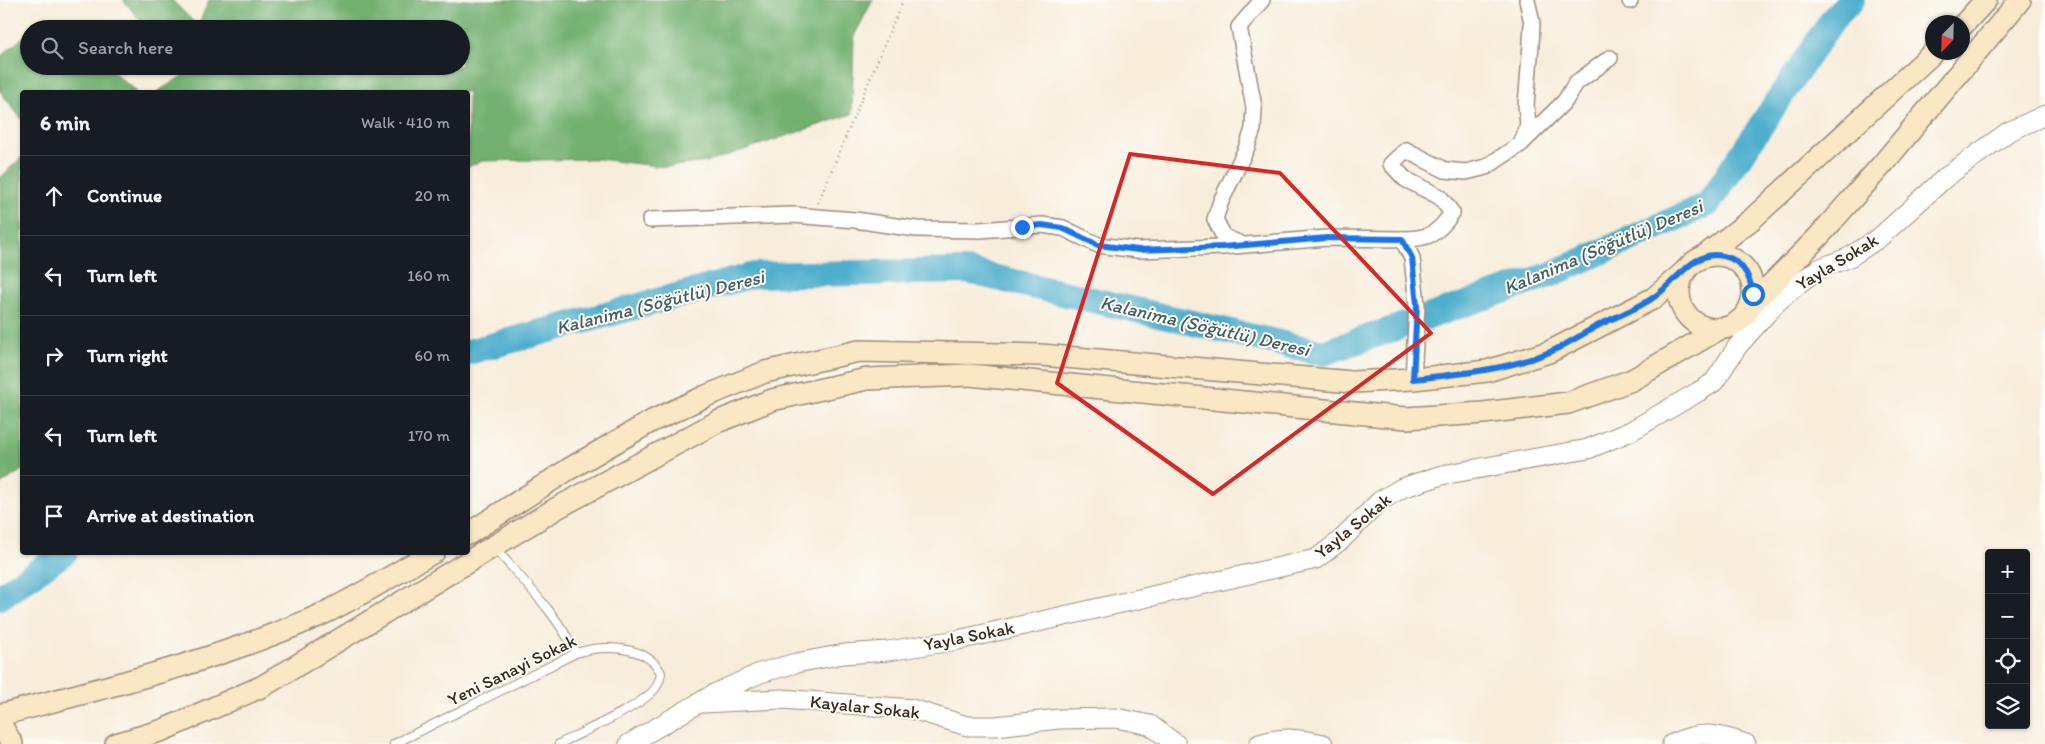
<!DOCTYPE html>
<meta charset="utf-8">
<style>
:root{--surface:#171b24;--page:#20242c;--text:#f1f3f6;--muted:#9ea1a6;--line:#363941}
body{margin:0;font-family:Itim,sans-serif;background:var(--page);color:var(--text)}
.controls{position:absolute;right:15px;bottom:15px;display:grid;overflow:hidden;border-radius:5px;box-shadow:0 1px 4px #0004}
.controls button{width:45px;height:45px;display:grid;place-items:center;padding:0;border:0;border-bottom:1px solid var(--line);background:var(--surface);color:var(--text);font:25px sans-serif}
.compass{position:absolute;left:1925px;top:15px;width:45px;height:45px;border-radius:50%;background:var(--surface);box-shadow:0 1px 4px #0004;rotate:203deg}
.stop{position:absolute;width:15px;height:15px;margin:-11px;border:4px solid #1a73e8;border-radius:50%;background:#fff}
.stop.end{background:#1a73e8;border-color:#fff;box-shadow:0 1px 5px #0008}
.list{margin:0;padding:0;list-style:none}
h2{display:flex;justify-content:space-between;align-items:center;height:65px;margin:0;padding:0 20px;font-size:21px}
h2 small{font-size:16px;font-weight:400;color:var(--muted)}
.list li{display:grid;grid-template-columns:32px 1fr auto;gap:15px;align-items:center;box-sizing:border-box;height:80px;padding:0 20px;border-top:1px solid var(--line)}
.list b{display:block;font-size:19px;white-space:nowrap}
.list em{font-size:16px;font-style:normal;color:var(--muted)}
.icon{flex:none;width:28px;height:28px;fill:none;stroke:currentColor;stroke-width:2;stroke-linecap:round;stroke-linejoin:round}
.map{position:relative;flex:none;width:2045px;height:744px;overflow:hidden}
.search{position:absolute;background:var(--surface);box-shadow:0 1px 4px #0004;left:20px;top:20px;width:450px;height:55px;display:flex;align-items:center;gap:12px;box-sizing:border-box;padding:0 18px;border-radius:28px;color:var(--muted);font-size:19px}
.panel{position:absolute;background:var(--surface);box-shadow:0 1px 4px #0004;left:20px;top:90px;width:450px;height:465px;border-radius:5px}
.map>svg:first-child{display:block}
.forest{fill:#72b070;stroke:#566d47}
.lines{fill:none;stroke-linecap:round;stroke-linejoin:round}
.river{stroke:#4eaecd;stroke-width:26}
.service-casing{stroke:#9a8c7c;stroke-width:10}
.minor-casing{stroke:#9a8c7c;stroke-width:18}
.tertiary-casing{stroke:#9a8c7c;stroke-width:21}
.secondary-casing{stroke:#9a8c7c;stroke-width:24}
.path{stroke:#9a8c7c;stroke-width:2.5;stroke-dasharray:1 4;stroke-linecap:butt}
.service{stroke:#fff;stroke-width:8}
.minor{stroke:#fff;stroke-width:15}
.tertiary{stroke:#fff;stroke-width:19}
.secondary{stroke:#fae7c3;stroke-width:21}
.route{stroke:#1a73e8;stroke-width:6}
.marked{fill:none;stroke:#d62828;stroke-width:4;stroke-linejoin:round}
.labels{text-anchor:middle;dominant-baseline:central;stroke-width:4;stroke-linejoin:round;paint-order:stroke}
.street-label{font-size:18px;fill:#3b2a1e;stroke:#fdfcf7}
.water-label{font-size:19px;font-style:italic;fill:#435f64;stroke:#fdfcf7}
</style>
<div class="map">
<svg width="2045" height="744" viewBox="0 0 2045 744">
<rect width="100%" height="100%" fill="#fdfcf7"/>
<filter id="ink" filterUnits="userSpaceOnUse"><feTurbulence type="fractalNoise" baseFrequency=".02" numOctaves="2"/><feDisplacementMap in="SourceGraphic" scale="10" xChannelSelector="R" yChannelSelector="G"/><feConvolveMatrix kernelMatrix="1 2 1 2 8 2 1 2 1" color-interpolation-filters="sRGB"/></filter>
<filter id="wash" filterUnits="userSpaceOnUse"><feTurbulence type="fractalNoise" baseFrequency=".0096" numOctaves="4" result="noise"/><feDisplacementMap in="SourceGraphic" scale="20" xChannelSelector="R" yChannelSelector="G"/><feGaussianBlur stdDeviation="1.12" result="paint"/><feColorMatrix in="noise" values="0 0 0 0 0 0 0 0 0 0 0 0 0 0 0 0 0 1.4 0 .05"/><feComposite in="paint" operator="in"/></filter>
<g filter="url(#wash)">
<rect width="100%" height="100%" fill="#f8eddb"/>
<!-- forest -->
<g class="forest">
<path d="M123 0H172L198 26 209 0H873L854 36 852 114 708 162 664 167 598 159 482 161 468 167V92H157L187 73 182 66H461V29H148Z"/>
<path d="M47 16 62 29H33Z"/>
<path d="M29 32V66H106L137 92H22V120L0 91V57Z"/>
<path d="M22 157V470L0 485V178Z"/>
</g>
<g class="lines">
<!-- river -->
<g class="river">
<path d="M468 352 754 275 967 271 1323 353 1552 274 1708 204 1833 19 1852 0"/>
<path d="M0 597 65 552"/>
</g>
</g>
</g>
<g filter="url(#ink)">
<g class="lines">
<defs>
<g id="service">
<path d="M495 548C524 582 557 614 576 653"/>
<path d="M394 744 576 653C602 645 647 644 661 673 660 679 658 685 654 690 638 708 582 732 559 744"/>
</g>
<g id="minor">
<path d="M1630 0V1"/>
<path d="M1521 144 1565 101 1576 83 1610 58"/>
<path d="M650 220 793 215 855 220 916 229 980 230 1042 225 1063 228 1098 245 1138 250 1222 247 1327 238 1402 239 1412 258 1417 305 1413 379"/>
<path d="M1402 239C1428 239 1437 235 1452 213L1440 197 1405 179 1391 164 1406 150 1445 170 1466 172 1486 167 1521 144 1528 125 1526 105 1531 44 1532 23 1527 0"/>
<path d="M1241 244 1224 237 1215 219 1221 201 1247 147 1253 129 1254 107 1239 27 1262 0"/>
</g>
<g id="tertiary">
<path d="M703 703 782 699 912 709 967 726H995L1059 719 1116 718 1150 725 1176 744"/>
<path d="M629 744 714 694 760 673 796 663 844 654 888 651 958 640 1316 559 1341 540 1380 501 1402 488 1442 475 1588 449 1631 431 1698 392 1714 382 1737 347 1776 303 1802 281 1818 269 1850 257 1880 237 1946 177 2008 132 2045 115"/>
<path d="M1259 744C1283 737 1299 738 1323 744"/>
<path d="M1672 744C1701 730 1716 734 1746 744"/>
</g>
<g id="secondary">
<path d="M1962 26 1986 0"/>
<circle cx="1716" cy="292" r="37"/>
<path d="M1703 257 1752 219 1934 52"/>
<path d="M1750 306 1819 236 1881 166 2020 0"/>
<path d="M468 534 569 469 652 421 706 396 765 372 859 351 1041 355 1352 382 1413 379 1487 371 1549 352 1654 298 1685 271"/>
<path d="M0 715C107 687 216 661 318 616 357 598 396 573 434 552"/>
<path d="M0 723 12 744"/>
<path d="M116 744 163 730 263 686 557 508 717 422 772 400 867 379 969 375 1406 418 1483 413 1568 403 1632 380 1721 328"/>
</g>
</defs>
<!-- service casing -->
<use href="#service" class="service-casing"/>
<!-- minor casing -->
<use href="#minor" class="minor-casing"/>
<!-- tertiary casing -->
<use href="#tertiary" class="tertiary-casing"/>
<!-- secondary casing -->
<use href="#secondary" class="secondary-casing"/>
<!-- path -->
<path class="path" d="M818 203 903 0"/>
<!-- service -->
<use href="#service" class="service"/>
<!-- minor -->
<use href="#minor" class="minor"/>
<!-- tertiary -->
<use href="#tertiary" class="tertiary"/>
<!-- secondary -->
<use href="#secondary" class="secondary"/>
</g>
</g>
<g class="lines" filter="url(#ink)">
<!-- route -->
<path class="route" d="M1022 227 1042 225 1062 228 1098 245 1138 250 1222 247 1327 238 1402 239 1412 258 1417 305 1413 379C1459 374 1506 370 1550 352 1568 344 1585 332 1603 323 1620 315 1639 308 1654 297 1673 285 1690 255 1715 255 1738 255 1750 273 1753 294"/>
</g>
<!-- marked area -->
<path class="marked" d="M1130 154 1280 173 1431 333 1213 494 1057 383Z"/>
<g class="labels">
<!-- street labels -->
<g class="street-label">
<text transform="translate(1837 262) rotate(-31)">Yayla Sokak</text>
<text transform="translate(1353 526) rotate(-39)">Yayla Sokak</text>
<text transform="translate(969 636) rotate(-11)">Yayla Sokak</text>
<text transform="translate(512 670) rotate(-26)">Yeni Sanayi Sokak</text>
<text transform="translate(865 707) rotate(6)">Kayalar Sokak</text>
</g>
<!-- water labels -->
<g class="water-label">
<text transform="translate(1603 247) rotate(-23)">Kalanima (Söğütlü) Deresi</text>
<text transform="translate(660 302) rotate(-14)">Kalanima (Söğütlü) Deresi</text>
<text transform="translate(1205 326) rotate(13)">Kalanima (Söğütlü) Deresi</text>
</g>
</g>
</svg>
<div class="controls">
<button>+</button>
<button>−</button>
<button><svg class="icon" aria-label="locate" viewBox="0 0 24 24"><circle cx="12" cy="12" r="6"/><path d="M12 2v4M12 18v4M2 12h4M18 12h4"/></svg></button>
<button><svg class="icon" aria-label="layers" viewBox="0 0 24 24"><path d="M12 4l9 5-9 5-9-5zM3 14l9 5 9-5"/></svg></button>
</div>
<svg class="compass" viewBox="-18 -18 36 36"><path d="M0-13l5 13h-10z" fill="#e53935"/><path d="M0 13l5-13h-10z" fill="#9ea1a6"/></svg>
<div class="stop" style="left:1753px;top:294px"></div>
<div class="stop end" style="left:1022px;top:227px"></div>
<div class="search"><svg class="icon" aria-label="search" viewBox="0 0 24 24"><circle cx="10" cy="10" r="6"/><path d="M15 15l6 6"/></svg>Search here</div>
<section class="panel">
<h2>6 min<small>Walk · 410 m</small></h2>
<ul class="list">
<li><svg class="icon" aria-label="ahead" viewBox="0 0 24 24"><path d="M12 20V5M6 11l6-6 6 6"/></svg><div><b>Continue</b></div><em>20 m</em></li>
<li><svg class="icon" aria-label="left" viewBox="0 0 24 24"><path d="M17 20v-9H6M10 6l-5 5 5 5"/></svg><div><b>Turn left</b></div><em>160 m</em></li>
<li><svg class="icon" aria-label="right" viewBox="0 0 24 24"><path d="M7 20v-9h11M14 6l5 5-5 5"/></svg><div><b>Turn right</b></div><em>60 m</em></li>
<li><svg class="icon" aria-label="left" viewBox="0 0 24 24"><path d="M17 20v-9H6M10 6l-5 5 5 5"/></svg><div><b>Turn left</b></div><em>170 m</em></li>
<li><svg class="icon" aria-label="arrive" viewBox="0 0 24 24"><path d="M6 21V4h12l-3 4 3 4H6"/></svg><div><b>Arrive at destination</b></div></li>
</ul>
</section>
</div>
